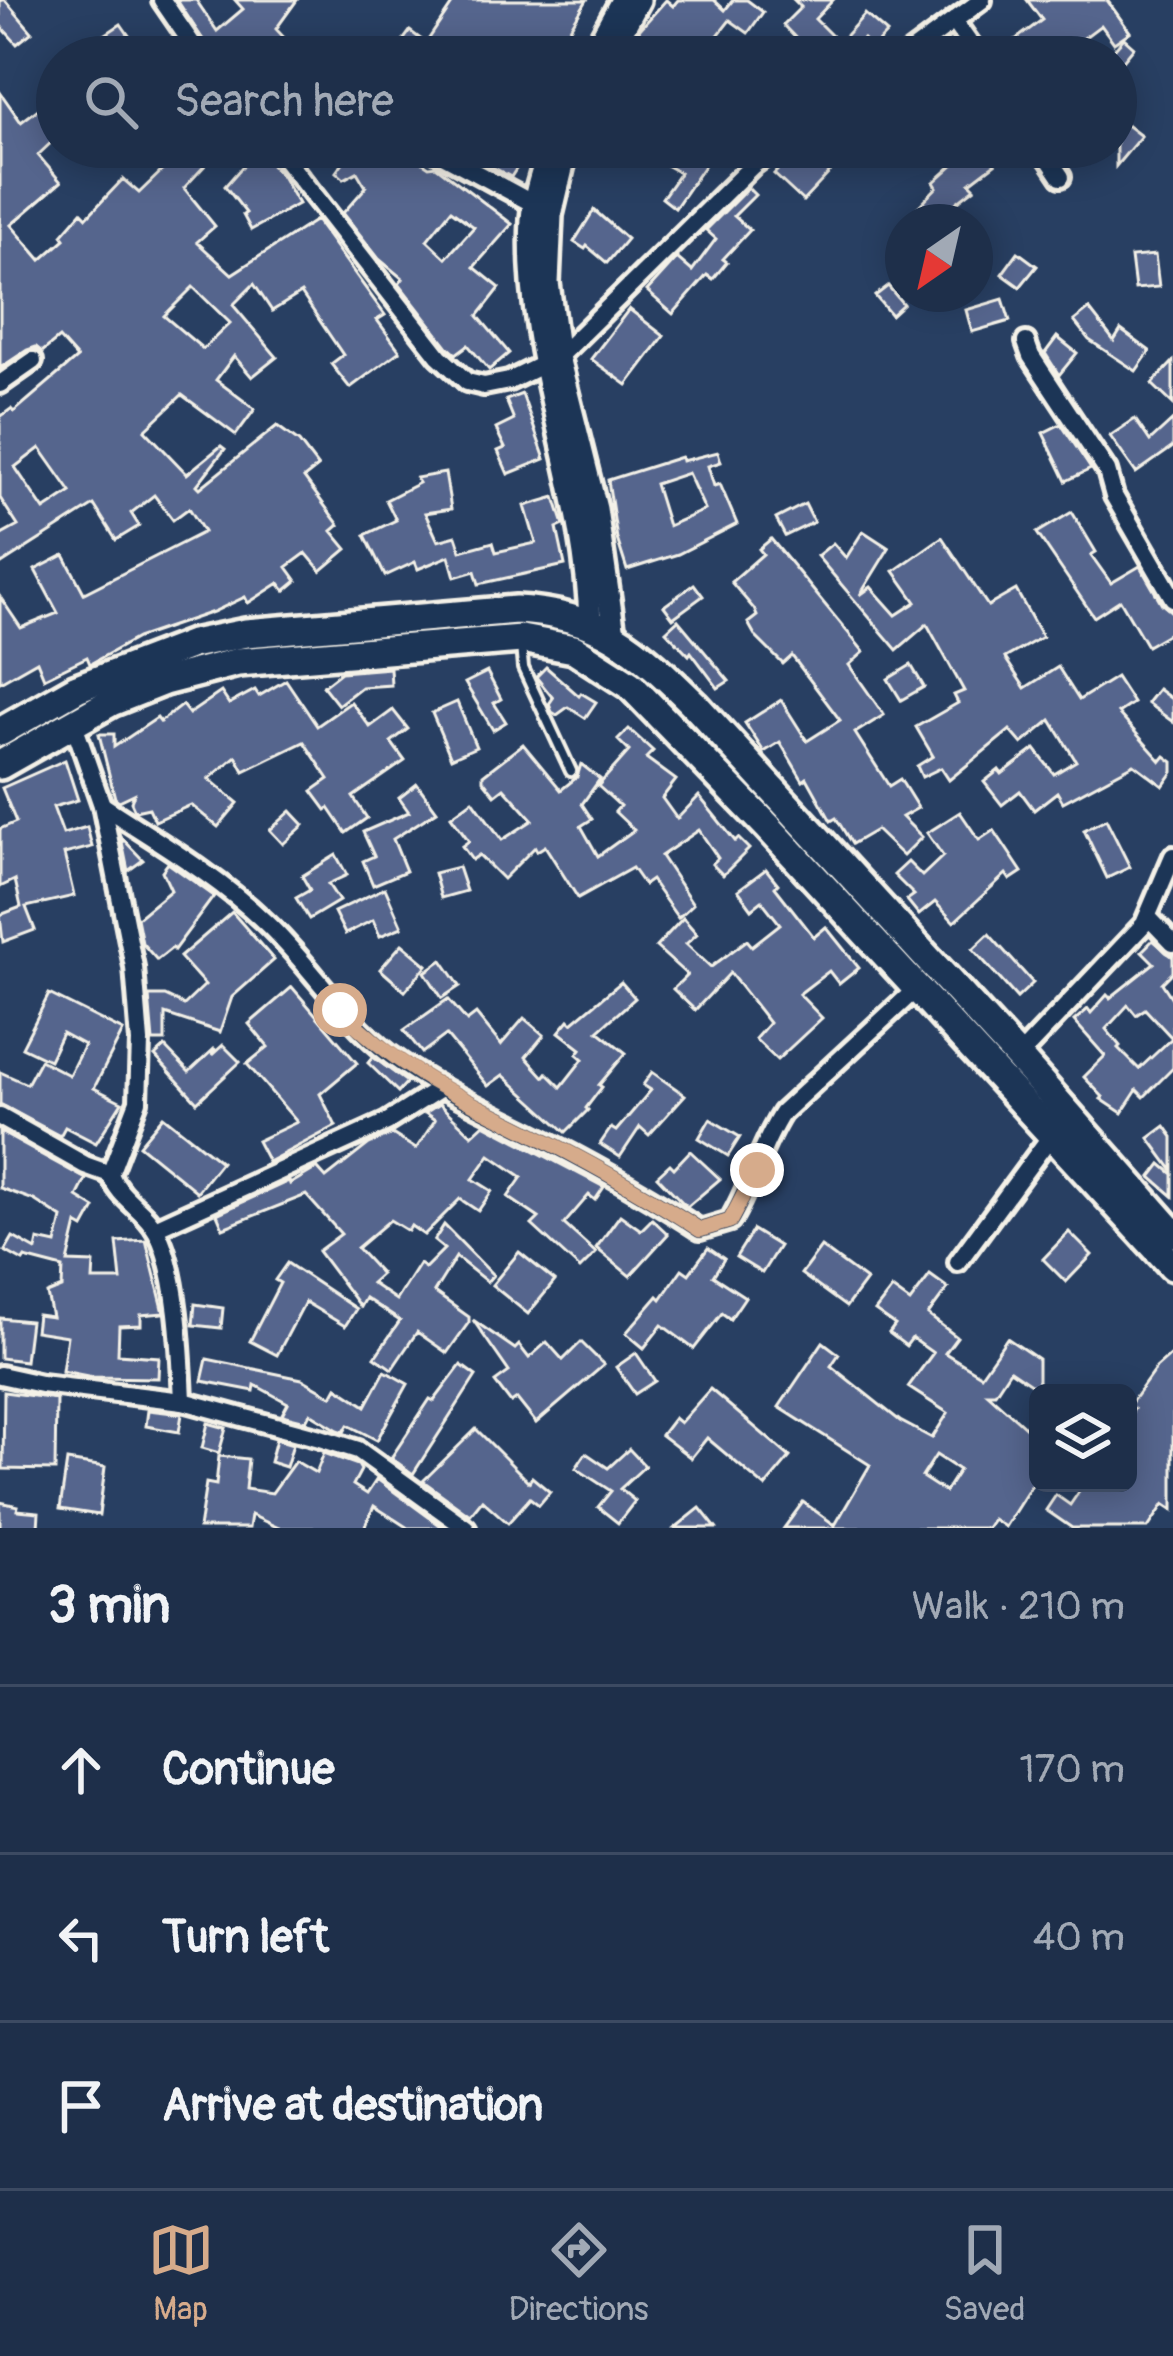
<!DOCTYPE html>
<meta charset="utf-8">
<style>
:root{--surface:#1e2f4a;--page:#263751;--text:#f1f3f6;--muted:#a1a9b5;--line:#3c4a62;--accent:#d6ab8b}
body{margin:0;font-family:Pangolin,sans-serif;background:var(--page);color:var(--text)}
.controls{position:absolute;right:36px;bottom:36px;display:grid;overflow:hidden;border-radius:18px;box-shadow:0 6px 30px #0003}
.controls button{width:108px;height:108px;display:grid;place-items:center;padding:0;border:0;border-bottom:3px solid var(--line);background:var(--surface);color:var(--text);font:60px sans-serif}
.compass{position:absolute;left:885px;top:204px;width:108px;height:108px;border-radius:50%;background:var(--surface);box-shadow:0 6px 30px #0003;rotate:214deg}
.stop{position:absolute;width:36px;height:36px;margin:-27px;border:9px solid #d6ab8b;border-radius:50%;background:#fff}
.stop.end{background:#d6ab8b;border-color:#fff;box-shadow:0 3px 12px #0008}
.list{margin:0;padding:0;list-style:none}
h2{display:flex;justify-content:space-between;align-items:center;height:156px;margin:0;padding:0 48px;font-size:51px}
h2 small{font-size:39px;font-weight:400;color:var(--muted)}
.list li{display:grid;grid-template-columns:78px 1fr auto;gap:36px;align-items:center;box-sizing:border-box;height:168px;padding:0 48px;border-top:3px solid var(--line)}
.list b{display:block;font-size:45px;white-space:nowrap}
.list em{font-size:39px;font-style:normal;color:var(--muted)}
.icon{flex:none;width:66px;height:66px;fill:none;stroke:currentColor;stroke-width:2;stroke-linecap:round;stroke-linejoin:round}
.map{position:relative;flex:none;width:1173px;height:1528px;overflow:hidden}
.search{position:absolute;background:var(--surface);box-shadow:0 6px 30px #0003;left:36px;right:36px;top:36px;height:132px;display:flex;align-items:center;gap:30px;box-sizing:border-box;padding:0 42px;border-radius:66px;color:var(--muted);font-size:45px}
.sheet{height:660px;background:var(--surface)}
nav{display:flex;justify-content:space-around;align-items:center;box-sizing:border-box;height:168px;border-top:3px solid var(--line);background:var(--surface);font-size:33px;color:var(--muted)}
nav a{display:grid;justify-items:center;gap:6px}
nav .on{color:var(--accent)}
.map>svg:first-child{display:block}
.building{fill:#55658d;stroke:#f4f1e8;stroke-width:3;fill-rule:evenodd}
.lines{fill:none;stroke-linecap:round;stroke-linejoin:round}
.service-casing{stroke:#f4f1e8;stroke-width:16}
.minor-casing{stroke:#f4f1e8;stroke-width:26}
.tertiary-casing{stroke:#f4f1e8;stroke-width:30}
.trunk-casing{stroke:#f4f1e8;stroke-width:36}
.service{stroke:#1d3557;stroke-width:8}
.minor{stroke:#1d3557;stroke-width:16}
.tertiary{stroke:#1d3557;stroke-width:21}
.trunk{stroke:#1d3557;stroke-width:27}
.route{stroke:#d6ab8b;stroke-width:15}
</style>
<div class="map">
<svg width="1173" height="1528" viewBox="0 0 1173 1528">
<rect width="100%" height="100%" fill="#283f62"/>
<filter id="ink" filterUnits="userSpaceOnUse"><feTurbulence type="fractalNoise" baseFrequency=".00833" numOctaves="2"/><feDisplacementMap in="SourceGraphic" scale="24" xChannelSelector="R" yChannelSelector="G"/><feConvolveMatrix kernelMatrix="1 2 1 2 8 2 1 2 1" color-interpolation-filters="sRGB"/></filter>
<g filter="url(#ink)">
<!-- building -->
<g class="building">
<path d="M0 0H5L32 32 17 44 0 25Z"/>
<path d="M177 0H196L217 31 243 9 235 0H297L276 29 302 57H280L270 46 256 57H214Z"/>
<path d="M455 0H587L552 57H514L493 42 483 57H391L410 31 426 43Z"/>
<path d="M666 0 673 6 678 0H714L725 10 733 0H747L763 12 748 33 730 20 701 57H625L640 29Z"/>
<path d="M794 0H833L815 19 839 43 865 14 887 33 873 48 863 39 850 54 852 57H814L783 25 801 7Z"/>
<path d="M1027 0H1107L1130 32 1114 43 1101 25 1069 49 1063 41 1041 57H992L1042 20Z"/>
<path d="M121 24 144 57H104L94 42Z"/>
<path d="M1124 38 1134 47 1116 69V57H1107Z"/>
<path d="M952 41 963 57H926L929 55Z"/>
<path d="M0 92 21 122 57 95V137L38 155 61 182 11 225 41 260 65 239 62 235 82 212 87 217 123 179 139 193 168 165 153 147H222L184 188 215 226 197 242 232 274 316 220 385 315 377 320 400 351 350 388 331 364 343 355 301 293 272 311 254 284 233 305 277 357 252 377 234 356 216 380 255 409 236 435 182 395 145 430 187 474 221 446 225 449 197 485 200 488 277 426 299 442 318 467 304 478 339 525 332 531 347 549 321 571 306 553 287 567 297 581 285 591 279 583 248 603 245 597 213 612 137 638 90 664 87 657 44 678 37 661 0 682V597L21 628 58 613 35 570 64 555 84 593 204 532 189 508 173 520 154 495 131 513 139 526 116 540 94 505 0 565V536L18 526 0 498V417L11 409 14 412 77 358 59 338 42 352 36 347 27 350 0 368ZM193 287 230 323 203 349 164 316ZM40 448 71 492 44 510 15 467Z"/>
<path d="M1124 123 1141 136 1116 166V133Z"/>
<path d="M354 147H399L429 167 436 166 512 224 474 267 500 288 478 316 509 353 489 370 468 345 456 354 448 347 399 284 403 279 379 259 343 213 366 187 357 172 344 179 336 172ZM451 210 474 227 446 258 427 240Z"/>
<path d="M455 147H493L520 163 511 177Z"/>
<path d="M659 147H717L675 208 662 198 680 173 653 158Z"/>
<path d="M800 147H840L847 154 803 201 774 174Z"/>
<path d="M973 147H1006L991 159 995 164 970 183 975 188 931 222 917 208 937 187 934 182Z"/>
<path d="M257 150 282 176 298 204 251 230 243 215 246 213 225 186Z"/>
<path d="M748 188 755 195 734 216 750 230 723 259 727 262 713 279 707 275 673 314 647 291 677 258 692 271 716 239 706 230Z"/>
<path d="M594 210 627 239 607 263 587 246 585 249 574 242Z"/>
<path d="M1018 252 1037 266 1020 287 1002 274Z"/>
<path d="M1155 255 1159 287 1135 289 1131 257Z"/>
<path d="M888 286 903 304 891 315 875 296Z"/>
<path d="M1003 299 1010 321 972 332 966 310Z"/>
<path d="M629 309 664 336 627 385 591 359Z"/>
<path d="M1089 309 1114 341 1121 330 1150 351 1136 371 1089 340 1074 321Z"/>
<path d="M1057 337 1077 353 1059 375 1045 353Z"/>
<path d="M1173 362V404L1152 384Z"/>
<path d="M522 394 545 459 508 474 498 451 505 448 496 429 514 420 506 400Z"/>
<path d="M1135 419 1150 441 1173 420V447L1136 473 1110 436Z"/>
<path d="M1061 424 1091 469 1066 481 1043 433Z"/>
<path d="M718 452 721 462 708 466 714 486 720 484 737 524 678 554 627 570 617 539 608 480 681 457 682 461ZM688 473 705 510 668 526 655 484Z"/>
<path d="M445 473 451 509 425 513 438 541 456 536 461 551 493 542 496 552 536 543 525 506 555 497 564 525 557 528 565 565 479 584 475 571 455 577 449 556 418 569 415 562 385 576 365 535 396 520 386 500 419 483 416 478Z"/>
<path d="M805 504 814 522 785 536 776 519Z"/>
<path d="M1072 512 1096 552 1091 555 1111 583 1140 566 1162 604 1173 613V631L1147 646 1120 600 1094 617 1037 533Z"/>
<path d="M863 531 889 548 860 595 871 587 896 615 916 602 894 571 942 537 988 606 1016 590 1042 637 1005 658 1025 688 1058 667 1079 700 1116 677 1133 703 1118 713 1161 761 1165 756 1173 762V772L1163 786 1134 764 1063 802 1057 792 1034 810 1020 791 1002 805 984 782 999 770 1002 774 1035 749 1054 774 1076 761 1051 720 1022 744 1010 730 949 780 941 768 922 777 917 766 933 756 916 727 958 703 954 695 964 691 927 624 897 650 817 556 833 543 846 558Z"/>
<path d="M771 539 864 652 849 665 884 715 855 733 889 786 900 779 918 808 902 817 922 837 903 856 876 830 852 844 836 818 831 821 807 778 803 781 780 742 764 752 745 723 781 700 807 741 840 720 792 656 783 664 756 637 748 623 757 616 754 609 731 582 763 554 759 549Z"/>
<path d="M694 584 703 596 673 618 664 606Z"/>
<path d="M678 620 729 681 718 688 691 652 689 655 666 631Z"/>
<path d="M911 665 924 687 901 700 888 679Z"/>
<path d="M546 667 579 696 581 693 596 702 585 718 568 707 557 715 552 712 549 704 553 698 536 677Z"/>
<path d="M390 668 391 685 361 687 338 705 323 686 341 672Z"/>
<path d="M487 672 501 699 494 703 506 722 493 730 465 683Z"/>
<path d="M286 680 317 726 351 702 370 727 393 710 408 729 391 742 405 761 353 797 367 818 346 833 329 808 326 810 312 791 329 779 304 742 244 771 236 756 209 779 238 803 218 827 191 805 155 821 149 808 135 811 131 802 134 794 119 801 115 798 99 734H114V747L157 718 160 722 182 705 189 714 221 692 229 704 255 690 259 696Z"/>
<path d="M1158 689 1173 700V722L1147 703Z"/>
<path d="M457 702 476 747 451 758 432 713Z"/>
<path d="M629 729 653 751 646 758 676 780 662 798 677 819 699 796 735 841 738 838 749 849 723 875 712 864 718 858 699 830 661 856 693 904 678 918 651 880 644 885 632 868 578 898 545 846 537 851 535 847 503 879 479 855 472 860 462 846 469 841 451 816 473 800 502 840 533 820 504 788 495 795 483 780V775L523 744 561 790 577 777 581 764 600 779 582 804 592 819 581 826 598 856 634 830 615 812 620 806 598 786 629 751 618 740Z"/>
<path d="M65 760 78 800 53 807 63 834 87 827 92 847 64 854 74 896 26 907 35 930 3 942 0 915 21 907 15 880 0 887V829L16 822 2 788Z"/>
<path d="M417 784 437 811 393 839 406 871 373 885 363 861 374 856 363 832 409 812 399 798Z"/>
<path d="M291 811 304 825 283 844 270 830Z"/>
<path d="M960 812 979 840 994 830 1022 872 1010 880 1006 874 954 922 935 902 919 915 907 900 914 895 894 875 908 862 922 876 943 856 927 833Z"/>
<path d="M1106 819 1130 867 1107 878 1084 830Z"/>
<path d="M121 837 143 860 128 871Z"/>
<path d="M336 855 347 875 328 884 339 901 309 919 296 898 310 890 302 876Z"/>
<path d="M168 863 214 896 174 950 172 948 157 960 142 943 137 918 171 890 162 871Z"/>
<path d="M458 867 466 891 441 898 434 873Z"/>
<path d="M766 869 778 884 775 887 814 937 826 927 859 968 839 984 829 971 799 994 822 1018 777 1060 755 1039 769 1023 730 973 695 1010 673 989 687 975 656 947 683 918 697 934 686 944 711 967 747 940 752 946 780 924 762 901 752 909 738 890Z"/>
<path d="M385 888 402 927 380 936 373 920 345 934 334 912Z"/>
<path d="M232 912 274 960 232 997 220 1032 165 1014V1041H153L149 996H165L184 1005 205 985 180 957Z"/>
<path d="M989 934 1033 983 1017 998 973 949Z"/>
<path d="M1153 940 1173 957V972L1162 983 1173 1000V1068L1144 1097 1137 1090 1122 1113 1101 1099 1103 1097 1084 1077 1105 1056 1074 1021 1088 1009 1091 1013 1107 995 1110 998 1154 963 1142 951ZM1128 1005 1136 1015 1145 1009 1172 1038 1139 1069 1118 1048 1120 1046 1106 1029Z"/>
<path d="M402 944 427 965 405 991 380 969Z"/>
<path d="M442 960 460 986 442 998 425 972Z"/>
<path d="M621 982 635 998 598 1031 626 1053 599 1085 602 1087 586 1108 588 1110 566 1132 503 1075 488 1086 446 1035 422 1053 404 1030 448 999 467 1021 476 1014 501 1045 524 1018 544 1035 526 1057 544 1077 547 1073 561 1087 583 1059 577 1054 581 1049 559 1032 569 1020 572 1023Z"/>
<path d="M292 987 357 1063 320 1094 336 1126 268 1162 257 1141 297 1122 247 1064 268 1047 249 1024Z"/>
<path d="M49 994 123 1031 94 1088 122 1102 96 1143 65 1127 60 1136 0 1104V1072L27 1084 40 1060 69 1075 84 1045 62 1033 49 1060 22 1047Z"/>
<path d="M223 1045 240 1062 197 1102 155 1056 165 1047 189 1072 215 1048 212 1055Z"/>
<path d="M373 1057 407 1082 398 1092 368 1063Z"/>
<path d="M652 1072 685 1095 649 1135 640 1127 620 1157 600 1144 611 1128 616 1131 651 1090 643 1085Z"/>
<path d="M439 1104 472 1135 484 1124 604 1187 595 1200 589 1195 564 1224 596 1253 580 1269 532 1225 539 1218 508 1197 522 1177 490 1155 473 1179 492 1191 478 1211 460 1199 424 1235 411 1226 408 1231 390 1220 357 1248 381 1274 371 1283 396 1300 419 1264 425 1268 444 1249 434 1241 444 1225 493 1275 487 1282 456 1257 434 1292 469 1317V1322L447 1353 417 1332 392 1369 375 1357 400 1321 365 1298 360 1307 318 1251 341 1234 306 1195 223 1228 217 1214 289 1181 290 1184 317 1168 326 1178 369 1144 392 1134 416 1149 435 1120 425 1113Z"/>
<path d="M163 1116 221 1162 197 1192 139 1145Z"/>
<path d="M710 1119 740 1137 728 1156 699 1138Z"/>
<path d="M1165 1126 1173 1137V1171L1149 1138Z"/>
<path d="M0 1132 86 1179 77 1197 95 1208 84 1228 77 1224 68 1262 94 1263 93 1280H121L117 1242 146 1240 164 1313 141 1315V1325L119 1326 118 1354 159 1357 158 1378 93 1377 62 1371 67 1336 35 1331 37 1315 52 1317 47 1294 62 1288 63 1268 25 1258 23 1261 5 1251 13 1237 36 1250 38 1240 56 1244 62 1218 34 1200 0 1188Z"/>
<path d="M690 1151 720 1179 687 1207 657 1176 670 1164 674 1168Z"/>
<path d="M1161 1164 1173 1174V1196L1151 1177Z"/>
<path d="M620 1215 641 1230 652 1219 668 1234 630 1276 596 1248Z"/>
<path d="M753 1230 779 1246 762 1273 736 1257Z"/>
<path d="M1069 1232 1092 1255 1066 1282 1043 1259Z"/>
<path d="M821 1247 866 1280 846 1307 801 1274Z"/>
<path d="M708 1248 724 1259 713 1276 745 1297 730 1319 722 1313 694 1349 662 1325 644 1348 626 1333 658 1296 661 1299 682 1269 689 1274Z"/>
<path d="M519 1252 555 1281 528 1314 492 1285Z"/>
<path d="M287 1263 356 1309 345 1326 305 1302 277 1355 250 1341 280 1283 275 1280Z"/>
<path d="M930 1275 948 1288 928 1315 957 1337 945 1353 981 1375 1007 1338 1038 1359V1389L1010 1370 995 1393H987L1025 1427 1038 1407V1475L1005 1527 993 1519 987 1528H784L803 1502 835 1525 870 1465 779 1407 823 1342 839 1354 831 1366 900 1421 932 1438 948 1413 908 1387 933 1353 912 1338 906 1346 889 1333 895 1325 875 1311 892 1289 910 1302ZM936 1455 959 1470 945 1492 922 1477Z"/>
<path d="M195 1304 223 1308 221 1328 193 1325Z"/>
<path d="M0 1318 30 1321 25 1361 0 1358Z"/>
<path d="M473 1320 515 1349 519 1345 529 1358 547 1342 563 1360 581 1342 604 1365 536 1423 517 1399 511 1403 495 1382 509 1372Z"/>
<path d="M636 1353 655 1381 635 1394 616 1367Z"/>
<path d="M1173 1353V1510L1164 1504 1148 1528H1072L1046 1510 1056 1495 1070 1505 1085 1483H1128V1419L1134 1409 1129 1406 1156 1368Z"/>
<path d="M207 1359 302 1379 332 1396 337 1387 366 1406 385 1371 408 1384 377 1440 348 1425 344 1432 338 1430 310 1413 306 1421 286 1416 282 1414 288 1403 255 1385 254 1391 202 1381Z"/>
<path d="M461 1365 476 1376 413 1474 391 1458 430 1399 434 1401Z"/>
<path d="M710 1389 790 1457 765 1487 707 1438 691 1458 661 1435 674 1418 680 1423Z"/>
<path d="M4 1392 56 1399 55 1470 3 1469Z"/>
<path d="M148 1410 182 1414 179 1432 146 1426Z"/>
<path d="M208 1423 226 1428 219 1453 202 1448Z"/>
<path d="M476 1429 529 1482 532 1477 550 1492 539 1505 530 1498 508 1523 482 1500 470 1515 423 1481Z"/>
<path d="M276 1439 293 1444 286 1467 270 1462Z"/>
<path d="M629 1449 645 1466 620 1489 635 1501 618 1523 598 1507 611 1491 576 1468 586 1453 608 1468Z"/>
<path d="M324 1453 358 1465 361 1470 353 1485 367 1494 377 1479 444 1528H408L374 1506 364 1528H279L251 1515 249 1528H199L206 1483 216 1485 219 1456 248 1459 245 1489 272 1493 295 1461 316 1473Z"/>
<path d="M67 1461 105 1467 99 1515 60 1509Z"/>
<path d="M0 1502 18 1506 17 1510 39 1512 38 1528H0Z"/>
<path d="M700 1508 716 1528H675Z"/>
</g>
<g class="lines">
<defs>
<path id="service" d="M521 645 523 668 571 771"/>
<g id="minor">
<path d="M162 0 201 57"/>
<path d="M954 21 979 57"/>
<path d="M905 57 982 0"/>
<path d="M276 147 439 356 467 382 484 386 509 381 558 357 752 166 778 147"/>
<path d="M428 147 543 209"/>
<path d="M1041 147 1061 177"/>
<path d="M1026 342 1031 356 1107 471 1114 496 1173 598"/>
<path d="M0 384 33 361"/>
<path d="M73 722 102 805 134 967 140 1042 138 1101 110 1174C120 1200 145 1209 157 1232 178 1272 181 1355 183 1401"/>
<path d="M102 805C158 842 216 875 265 922 310 964 341 1017 390 1055 440 1092 496 1114 550 1143 602 1170 652 1198 700 1230L730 1221C751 1186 760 1147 782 1113L916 989"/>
<path d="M1148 917 1173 943"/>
<path d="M1018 1057 1144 924 1173 856"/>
<path d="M0 1117 85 1165 110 1174"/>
<path d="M155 1228 387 1122 439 1089"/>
<path d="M958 1262 1053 1133"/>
<path d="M0 1375 41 1384 183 1401 320 1438 358 1450 466 1528"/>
</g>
<g id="tertiary">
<path d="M591 57 622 0"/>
<path d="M608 57 639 0"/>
<path d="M550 147C543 170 534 195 532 219 524 358 587 484 590 623"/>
<path d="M567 147 551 215 548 283 558 357 596 509 614 634"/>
</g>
<g id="trunk">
<path d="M0 732 77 688 192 644 246 633 516 610C601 614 637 648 695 705L1018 1057 1173 1233"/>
<path d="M0 765 111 702 164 681 238 662 521 639 574 649 630 685 768 827 1173 1266"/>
</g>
</defs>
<!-- service casing -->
<use href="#service" class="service-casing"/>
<!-- minor casing -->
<use href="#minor" class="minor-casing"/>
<!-- tertiary casing -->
<use href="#tertiary" class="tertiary-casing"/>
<!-- trunk casing -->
<use href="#trunk" class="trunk-casing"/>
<!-- service -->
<use href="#service" class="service"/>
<!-- minor -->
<use href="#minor" class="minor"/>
<!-- tertiary -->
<use href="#tertiary" class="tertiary"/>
<!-- trunk -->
<use href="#trunk" class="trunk"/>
</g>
</g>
<g class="lines" filter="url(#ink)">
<!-- route -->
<path class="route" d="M340 1010C407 1077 468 1100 549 1142 601 1169 652 1198 700 1230L730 1221 757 1170"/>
</g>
</svg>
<div class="controls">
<button><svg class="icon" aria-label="layers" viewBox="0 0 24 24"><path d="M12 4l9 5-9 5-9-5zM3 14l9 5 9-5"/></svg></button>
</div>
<svg class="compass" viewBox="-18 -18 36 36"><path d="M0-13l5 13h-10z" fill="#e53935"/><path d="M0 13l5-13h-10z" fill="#a1a9b5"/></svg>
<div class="stop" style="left:340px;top:1010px"></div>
<div class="stop end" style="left:757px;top:1170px"></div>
<div class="search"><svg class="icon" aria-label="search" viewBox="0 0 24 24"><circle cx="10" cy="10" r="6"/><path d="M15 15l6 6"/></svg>Search here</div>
</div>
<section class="sheet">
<h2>3 min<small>Walk · 210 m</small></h2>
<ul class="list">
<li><svg class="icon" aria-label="ahead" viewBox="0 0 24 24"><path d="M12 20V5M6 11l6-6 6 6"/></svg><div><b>Continue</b></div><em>170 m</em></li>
<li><svg class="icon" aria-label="left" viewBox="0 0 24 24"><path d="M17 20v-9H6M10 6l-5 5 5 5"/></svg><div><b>Turn left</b></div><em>40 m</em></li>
<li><svg class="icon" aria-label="arrive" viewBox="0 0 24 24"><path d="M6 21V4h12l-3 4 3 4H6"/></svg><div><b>Arrive at destination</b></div></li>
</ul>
</section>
<nav>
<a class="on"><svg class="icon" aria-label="map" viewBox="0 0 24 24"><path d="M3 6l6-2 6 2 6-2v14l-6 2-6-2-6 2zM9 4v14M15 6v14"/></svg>Map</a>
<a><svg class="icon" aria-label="directions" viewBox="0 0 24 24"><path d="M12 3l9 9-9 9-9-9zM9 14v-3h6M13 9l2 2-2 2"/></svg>Directions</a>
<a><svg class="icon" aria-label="saved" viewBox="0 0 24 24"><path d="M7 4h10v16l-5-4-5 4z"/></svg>Saved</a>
</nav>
